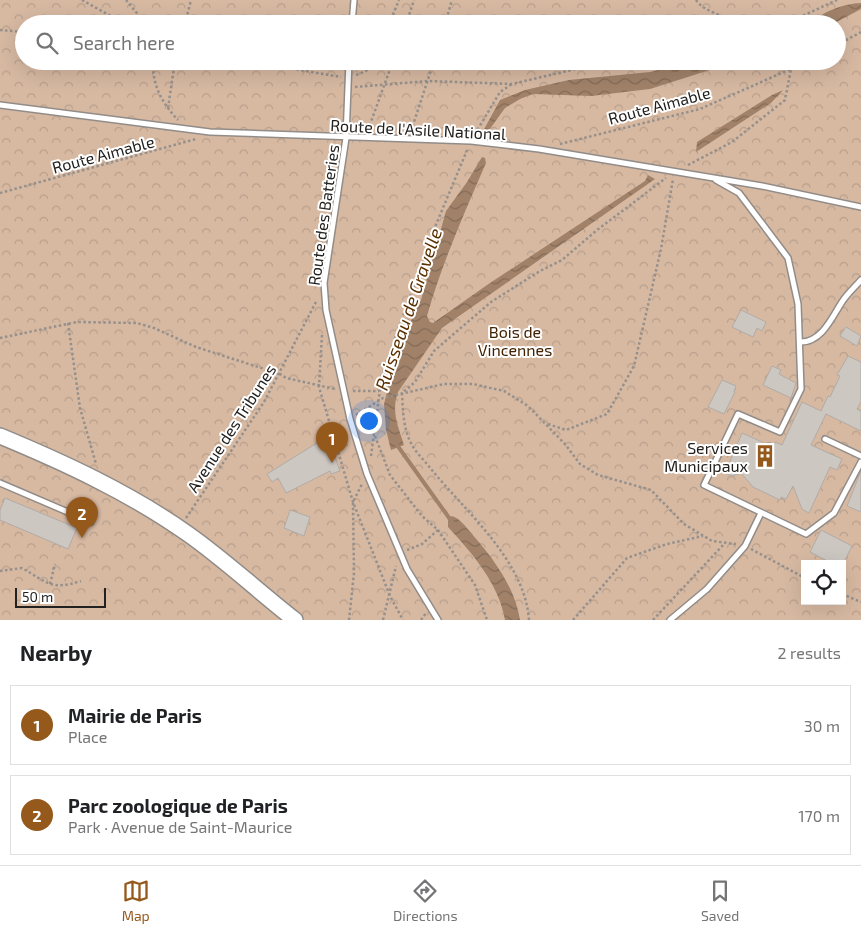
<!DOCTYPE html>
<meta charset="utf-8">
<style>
:root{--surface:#fff;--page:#f2f2f2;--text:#202124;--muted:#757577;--line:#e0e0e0;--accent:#96591c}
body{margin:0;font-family:"Exo 2",sans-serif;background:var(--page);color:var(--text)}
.controls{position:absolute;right:15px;bottom:15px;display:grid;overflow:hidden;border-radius:0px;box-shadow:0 5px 20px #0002}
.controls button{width:45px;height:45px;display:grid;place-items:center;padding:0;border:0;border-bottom:1px solid var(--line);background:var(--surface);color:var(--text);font:25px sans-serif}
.scale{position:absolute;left:15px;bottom:12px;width:91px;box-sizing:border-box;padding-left:5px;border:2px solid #23211f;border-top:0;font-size:14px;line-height:18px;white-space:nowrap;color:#23211f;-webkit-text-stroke:4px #fff;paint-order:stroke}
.you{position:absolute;left:368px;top:420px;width:18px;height:18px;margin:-12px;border:4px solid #fff;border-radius:50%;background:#1a73e8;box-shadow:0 0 0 8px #1a73e833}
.badge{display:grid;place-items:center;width:32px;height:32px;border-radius:50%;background:var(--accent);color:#fff;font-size:16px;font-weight:700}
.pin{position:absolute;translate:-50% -41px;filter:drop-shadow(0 1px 2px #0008)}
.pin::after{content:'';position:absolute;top:26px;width:18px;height:15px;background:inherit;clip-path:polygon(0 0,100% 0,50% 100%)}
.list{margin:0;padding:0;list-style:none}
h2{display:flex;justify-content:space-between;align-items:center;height:65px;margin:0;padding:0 20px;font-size:21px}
h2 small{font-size:16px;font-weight:400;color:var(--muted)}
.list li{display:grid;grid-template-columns:32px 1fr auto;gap:15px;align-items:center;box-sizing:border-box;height:80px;margin:0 10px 10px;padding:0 10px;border:1px solid var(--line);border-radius:0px}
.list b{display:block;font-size:19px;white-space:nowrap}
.list p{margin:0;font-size:16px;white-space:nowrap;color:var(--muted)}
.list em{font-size:16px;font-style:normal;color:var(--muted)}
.icon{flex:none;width:28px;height:28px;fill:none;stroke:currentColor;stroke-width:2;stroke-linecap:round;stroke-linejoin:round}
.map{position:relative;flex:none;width:861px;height:620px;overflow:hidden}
.search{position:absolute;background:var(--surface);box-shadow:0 5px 20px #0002;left:15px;right:15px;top:15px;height:55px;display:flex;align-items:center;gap:12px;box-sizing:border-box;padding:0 18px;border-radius:28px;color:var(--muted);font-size:19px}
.sheet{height:245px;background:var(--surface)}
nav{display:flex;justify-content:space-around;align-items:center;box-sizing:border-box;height:70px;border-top:1px solid var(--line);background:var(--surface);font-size:14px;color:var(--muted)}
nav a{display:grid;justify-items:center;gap:2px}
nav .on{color:var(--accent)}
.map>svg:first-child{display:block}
.park{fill:url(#park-crowns);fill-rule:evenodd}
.water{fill:url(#water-waves)}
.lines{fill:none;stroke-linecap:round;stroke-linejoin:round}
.stream{stroke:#a18269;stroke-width:4}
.building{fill:#cdc7c2;stroke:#b1aba6}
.lane-casing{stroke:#928c88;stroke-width:8}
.secondary-casing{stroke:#928c88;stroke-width:18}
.path{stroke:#95908c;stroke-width:2.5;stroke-dasharray:2.5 2.5;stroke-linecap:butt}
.lane{stroke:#fff;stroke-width:5}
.secondary{stroke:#fff;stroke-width:15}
.labels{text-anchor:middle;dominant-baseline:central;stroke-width:4;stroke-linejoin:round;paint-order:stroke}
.street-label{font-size:16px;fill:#23211f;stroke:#fff}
.park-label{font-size:16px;fill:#412100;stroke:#fff}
.poi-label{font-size:16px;fill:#23211f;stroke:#fff;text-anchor:end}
.water-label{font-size:18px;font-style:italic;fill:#5b3001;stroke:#fff}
</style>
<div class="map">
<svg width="861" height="620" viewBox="0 0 861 620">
<defs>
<pattern id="park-crowns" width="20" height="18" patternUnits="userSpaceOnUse" patternTransform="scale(1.25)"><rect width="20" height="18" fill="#d7b9a2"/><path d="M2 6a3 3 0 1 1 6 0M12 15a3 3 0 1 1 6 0" fill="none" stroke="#b89f8b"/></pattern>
<pattern id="water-waves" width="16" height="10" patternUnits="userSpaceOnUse" patternTransform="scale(1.25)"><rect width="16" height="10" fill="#a18269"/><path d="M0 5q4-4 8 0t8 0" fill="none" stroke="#836a56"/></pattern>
</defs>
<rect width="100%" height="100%" fill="#e7e0db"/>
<!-- park -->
<path class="park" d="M0 0H861V620H0ZM24 24H837V61H24ZM805 564H842V601H805Z"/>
<!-- water -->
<g class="water">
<path d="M861 3V9L833 24H808C824 12 840 4 861 3Z"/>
<path d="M698 61H738L650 89 591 96 533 94 520 99 505 108 487 133H482L500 100 525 90 569 80 650 72Z"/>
<path d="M783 90 771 103 696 152 697 142 772 95Z"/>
<path d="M482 157 485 158 486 163C464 214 442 263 427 316L430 322 433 323 487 285 645 181 648 175 655 179 442 328 398 392C391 412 398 426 404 445L391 450 386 430 384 404 398 348 421 300 446 211 467 182Z"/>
<path d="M451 516C459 517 466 527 471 533 493 558 515 587 520 620H505C499 584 472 553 448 527V521Z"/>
</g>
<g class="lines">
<!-- stream -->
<path class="stream" d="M397 445 452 522"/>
</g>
<!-- building -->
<g class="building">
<path d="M741 310 766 322 762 331 757 328 753 337 732 327Z"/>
<path d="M846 327 861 336 857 346 840 336Z"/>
<path d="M848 356 861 362V402L857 409 861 411V431L826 414 811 445 842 459 837 470 830 467 809 513 802 509 793 486 786 499 781 497 780 500 753 487 741 473 732 476 725 473 742 433 773 447 775 442 782 445 802 402 821 411 828 396 830 397 840 376 837 375Z"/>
<path d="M772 366 781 370 779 374 796 383 791 398 763 385Z"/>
<path d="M722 380 736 386 734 392H735L724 414 708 407Z"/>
<path d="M325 438 332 449 340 471 331 474 330 471 286 493 278 478 272 482 267 474Z"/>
<path d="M861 471V512L847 506Z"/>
<path d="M5 498 77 528 68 549 0 520V510Z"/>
<path d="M290 510 310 517 304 536 284 528Z"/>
<path d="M821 530 852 546 843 564H833L810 552Z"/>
</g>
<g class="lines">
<defs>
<g id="lane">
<path d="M352 24 354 0"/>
<path d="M349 61 346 138 324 283 326 310 350 419 367 474 407 569 438 620"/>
<path d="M0 105 210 132 471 141 539 149 762 186 861 207"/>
<path d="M716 180 739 193 788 258 798 304 801 389 780 432 738 414 704 485 806 534 834 513 861 462"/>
<path d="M801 342C822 342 832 317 842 302 847 294 855 287 861 280"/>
<path d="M825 439 861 456"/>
<path d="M0 483 91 522"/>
<path d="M670 620 707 589 745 546 761 513"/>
</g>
<path id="secondary" d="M0 436C65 463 130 493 188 534 225 560 259 592 295 620"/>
</defs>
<!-- lane casing -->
<use href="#lane" class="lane-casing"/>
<!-- secondary casing -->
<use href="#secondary" class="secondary-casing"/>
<!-- path -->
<g class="path">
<path d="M82 0 125 24"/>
<path d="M126 0 146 24"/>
<path d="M696 0C704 12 723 14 734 24"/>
<path d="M185 24 191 0"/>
<path d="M389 24 399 0"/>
<path d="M406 24 414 0"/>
<path d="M445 24 452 0"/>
<path d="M785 24 837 0"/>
<path d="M0 30 24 32"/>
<path d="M837 45 861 32"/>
<path d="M153 61C152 85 162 103 178 120"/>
<path d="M247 61 341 77"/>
<path d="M356 75 366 71 374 61"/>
<path d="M355 87 428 81 512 84 601 63 630 61"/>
<path d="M168 108 175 61"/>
<path d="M368 130 393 61"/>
<path d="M411 131 434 61"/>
<path d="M475 134 500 92 512 84"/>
<path d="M560 144 700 109 809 61"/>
<path d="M688 165 732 142 785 100 791 69 787 61"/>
<path d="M0 193 196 139"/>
<path d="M68 323 80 408 96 464"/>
<path d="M322 335 319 387 353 502 390 596 403 620"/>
<path d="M0 338 77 322 137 323 154 328 196 347 280 374 286 378 335 389"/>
<path d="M353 391H379"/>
<path d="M356 415 383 398 444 384H473L504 391 528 406 565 444 580 464 598 475 651 490 684 524 712 541 736 544"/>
<path d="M548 424 566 430 607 414 634 366 661 249 673 179"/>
<path d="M375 436 390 475 422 516 438 530 475 585 487 620"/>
<path d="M371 456 382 375 435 227 468 148"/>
<path d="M186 518 264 402 317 300"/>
<path d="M751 549 805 578"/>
<path d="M407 550 422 544 438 530"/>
<path d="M0 571 22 568C47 582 50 591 81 581"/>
<path d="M50 584 55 564"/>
<path d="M842 594 861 602"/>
<path d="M349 620 354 573 353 502 362 484"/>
<path d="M383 620 396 566"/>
<path d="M421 620 426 613"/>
<path d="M529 620C525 561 466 512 431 469 425 461 417 454 412 445 403 429 403 411 402 393L415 382 434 351 491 302 540 271 562 260 597 230 666 178"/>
<path d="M573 620 627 558 667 544 703 536"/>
<path d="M653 620 725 543"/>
</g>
<!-- lane -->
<use href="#lane" class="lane"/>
<!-- secondary -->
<use href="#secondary" class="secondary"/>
</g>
<!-- icons -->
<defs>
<symbol id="building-bare" viewBox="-9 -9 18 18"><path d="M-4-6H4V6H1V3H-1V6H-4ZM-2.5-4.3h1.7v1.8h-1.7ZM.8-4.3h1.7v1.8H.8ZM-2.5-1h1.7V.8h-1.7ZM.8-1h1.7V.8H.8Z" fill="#96591c" stroke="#fff" stroke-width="2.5" paint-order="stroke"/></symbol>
</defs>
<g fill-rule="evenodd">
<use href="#building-bare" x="749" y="440" width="32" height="32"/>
</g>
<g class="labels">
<!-- street labels -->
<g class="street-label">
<text transform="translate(659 105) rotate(-15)">Route Aimable</text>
<text transform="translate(418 129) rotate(3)">Route de l'Asile National</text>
<text transform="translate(103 154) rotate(-15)">Route Aimable</text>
<text transform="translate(323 215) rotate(-82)">Route des Batteries</text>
<text transform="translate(231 428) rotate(-57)">Avenue des Tribunes</text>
</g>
<!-- park labels -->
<g class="park-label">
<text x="515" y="331">Bois de<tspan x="515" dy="18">Vincennes</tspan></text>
</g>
<!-- poi labels -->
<g class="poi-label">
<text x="748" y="447">Services<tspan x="748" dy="18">Municipaux</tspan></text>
</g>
<!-- water labels -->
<g class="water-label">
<text transform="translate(408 309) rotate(-71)">Ruisseau de Gravelle</text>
</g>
</g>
</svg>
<div class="controls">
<button><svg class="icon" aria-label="locate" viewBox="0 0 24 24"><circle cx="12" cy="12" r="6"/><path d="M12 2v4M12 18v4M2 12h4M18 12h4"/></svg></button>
</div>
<div class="scale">50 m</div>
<div class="you"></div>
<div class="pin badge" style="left:332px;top:463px">1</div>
<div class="pin badge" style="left:82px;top:538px">2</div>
<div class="search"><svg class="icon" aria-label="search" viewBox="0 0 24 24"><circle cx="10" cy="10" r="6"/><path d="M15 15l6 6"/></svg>Search here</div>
</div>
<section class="sheet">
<h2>Nearby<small>2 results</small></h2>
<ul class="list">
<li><span class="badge">1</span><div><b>Mairie de Paris</b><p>Place</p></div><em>30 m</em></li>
<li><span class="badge">2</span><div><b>Parc zoologique de Paris</b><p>Park · Avenue de Saint-Maurice</p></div><em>170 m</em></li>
</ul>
</section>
<nav>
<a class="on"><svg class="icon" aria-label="map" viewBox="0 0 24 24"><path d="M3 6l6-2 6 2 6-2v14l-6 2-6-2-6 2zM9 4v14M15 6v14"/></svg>Map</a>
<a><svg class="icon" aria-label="directions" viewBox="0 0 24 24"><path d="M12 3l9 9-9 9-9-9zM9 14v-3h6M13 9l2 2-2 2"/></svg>Directions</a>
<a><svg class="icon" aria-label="saved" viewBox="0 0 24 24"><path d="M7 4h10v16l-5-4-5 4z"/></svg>Saved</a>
</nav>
